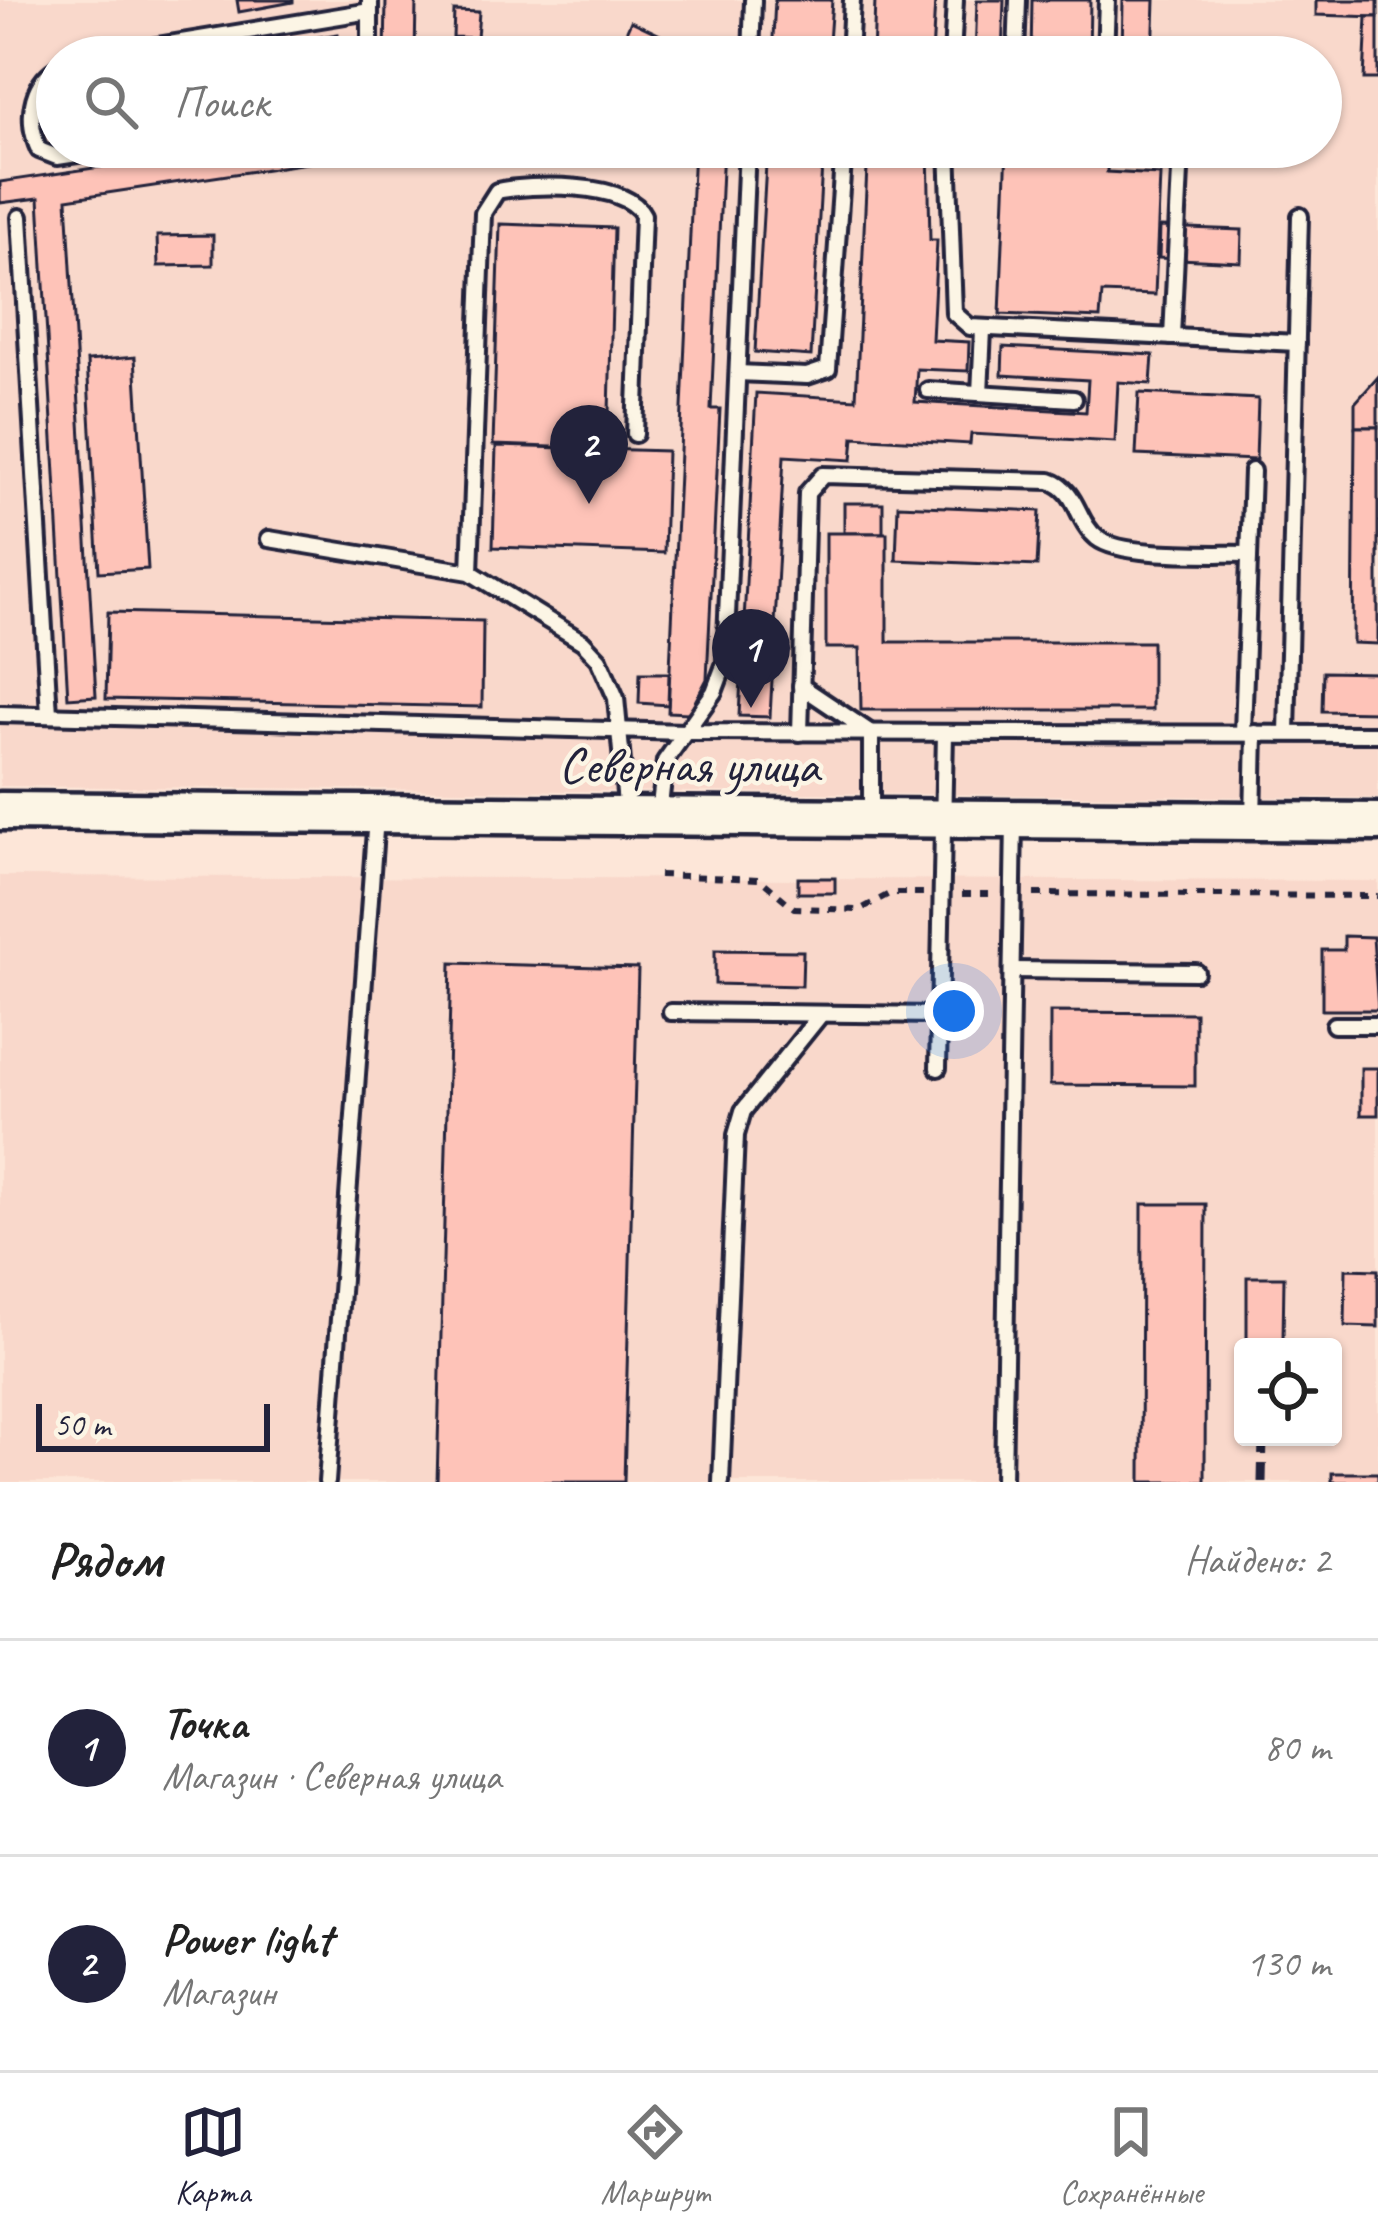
<!DOCTYPE html>
<html lang="ru">
<meta charset="utf-8">
<style>
:root{--surface:#fff;--page:#f6f6f6;--text:#222;--muted:#767676;--line:#e0e0e0;--accent:#22223b}
body{margin:0;font-family:Caveat,sans-serif;background:var(--page);color:var(--text)}
.controls{position:absolute;right:36px;bottom:36px;display:grid;overflow:hidden;border-radius:12px;box-shadow:0 3px 9px #0004}
.controls button{width:108px;height:108px;display:grid;place-items:center;padding:0;border:0;border-bottom:3px solid var(--line);background:var(--surface);color:var(--text);font:60px sans-serif}
.scale{position:absolute;left:36px;bottom:30px;width:234px;box-sizing:border-box;padding-left:12px;border:6px solid #22223b;border-top:0;font-size:33px;line-height:42px;white-space:nowrap;color:#22223b;-webkit-text-stroke:9px #fcf5e5;paint-order:stroke}
.you{position:absolute;left:954px;top:1011px;width:42px;height:42px;margin:-30px;border:9px solid #fff;border-radius:50%;background:#1a73e8;box-shadow:0 0 0 18px #1a73e833}
.badge{display:grid;place-items:center;width:78px;height:78px;border-radius:50%;background:var(--accent);color:#fff;font-size:39px;font-weight:700}
.pin{position:absolute;translate:-50% -99px;filter:drop-shadow(0 3px 6px #0008)}
.pin::after{content:'';position:absolute;top:63px;width:42px;height:36px;background:inherit;clip-path:polygon(0 0,100% 0,50% 100%)}
.list{margin:0;padding:0;list-style:none}
h2{display:flex;justify-content:space-between;align-items:center;height:156px;margin:0;padding:0 48px;font-size:51px}
h2 small{font-size:39px;font-weight:400;color:var(--muted)}
.list li{display:grid;grid-template-columns:78px 1fr auto;gap:36px;align-items:center;box-sizing:border-box;height:216px;padding:0 48px;border-top:3px solid var(--line)}
.list b{display:block;font-size:45px;white-space:nowrap}
.list p{margin:0;font-size:39px;white-space:nowrap;color:var(--muted)}
.list em{font-size:39px;font-style:normal;color:var(--muted)}
.icon{flex:none;width:66px;height:66px;fill:none;stroke:currentColor;stroke-width:2;stroke-linecap:round;stroke-linejoin:round}
.map{position:relative;flex:none;width:1378px;height:1482px;overflow:hidden}
.search{position:absolute;background:var(--surface);box-shadow:0 3px 9px #0004;left:36px;right:36px;top:36px;height:132px;display:flex;align-items:center;gap:30px;box-sizing:border-box;padding:0 42px;border-radius:66px;color:var(--muted);font-size:45px}
.sheet{height:588px;background:var(--surface)}
nav{display:flex;justify-content:space-around;align-items:center;box-sizing:border-box;height:168px;border-top:3px solid var(--line);background:var(--surface);font-size:33px;color:var(--muted)}
nav a{display:grid;justify-items:center;gap:6px}
nav .on{color:var(--accent)}
.map>svg:first-child{display:block}
.built{fill:#f9d8cb;fill-rule:evenodd}
.building{fill:#fec3b8;stroke:#22223b;stroke-width:3}
.lines{fill:none;stroke-linecap:round;stroke-linejoin:round}
.lane-casing{stroke:#22223b;stroke-width:22}
.secondary-casing{stroke:#22223b;stroke-width:45}
.path{stroke:#22223b;stroke-width:6;stroke-dasharray:9 9;stroke-linecap:butt}
.lane{stroke:#fcf5e5;stroke-width:14}
.secondary{stroke:#fcf5e5;stroke-width:36}
.rail{stroke:#22223b;stroke-width:9;stroke-dasharray:18 9;stroke-linecap:butt}
.labels{text-anchor:middle;dominant-baseline:central;stroke-width:9;stroke-linejoin:round;paint-order:stroke}
.street-label{font-size:51px;fill:#22223b;stroke:#fcf5e5}
</style>
<div class="map">
<svg width="1378" height="1482" viewBox="0 0 1378 1482">
<rect width="100%" height="100%" fill="#fde6d8"/>
<filter id="ink" filterUnits="userSpaceOnUse"><feTurbulence type="fractalNoise" baseFrequency=".00833" numOctaves="2"/><feDisplacementMap in="SourceGraphic" scale="24" xChannelSelector="R" yChannelSelector="G"/><feConvolveMatrix kernelMatrix="1 2 1 2 8 2 1 2 1" color-interpolation-filters="sRGB"/></filter>
<g filter="url(#ink)">
<!-- built -->
<g class="built">
<path d="M0 0H1378V798L0 786ZM57 57H1321V147H57Z"/>
<path d="M0 876 1378 881V1482H0ZM1243 1347H1333V1437H1243Z"/>
</g>
<!-- building -->
<g class="building">
<path d="M237 0H293V2L239 12Z"/>
<path d="M386 0H416L415 57H385Z"/>
<path d="M775 0H832L828 57H772Z"/>
<path d="M875 0H935L932 57H873Z"/>
<path d="M977 0H1004L1002 57H975Z"/>
<path d="M1032 0H1090L1089 57H1031Z"/>
<path d="M1123 0H1155L1153 57H1122Z"/>
<path d="M1316 0H1378V17L1316 15Z"/>
<path d="M454 11 479 12 477 38 453 37Z"/>
<path d="M1367 17H1378V79H1364Z"/>
<path d="M631 21 671 40 708 57H615Z"/>
<path d="M338 34 341 57H197Z"/>
<path d="M234 147H414L67 199 96 696 68 698 39 198 0 203V182Z"/>
<path d="M694 147H723L711 409H720L707 679 689 713 668 712Z"/>
<path d="M767 147H823L811 356 755 352Z"/>
<path d="M868 147H928L930 240H937L932 340 969 342 968 371 917 369 915 402 1086 412 1088 380 1002 375 1003 347 1153 355 1151 384 1118 382 1115 442 971 434 970 444 854 437 852 460 784 456 770 717 739 716 756 393 856 399Z"/>
<path d="M1007 147H1108L1107 172 1160 175 1155 295 1102 293 1100 318 1000 314Z"/>
<path d="M500 224 614 228 608 449 493 445Z"/>
<path d="M1160 227 1242 230 1241 262 1159 258Z"/>
<path d="M213 235V265L158 266 157 236Z"/>
<path d="M135 357 148 569 99 572 87 361Z"/>
<path d="M1378 377V427H1355V403Z"/>
<path d="M1139 393 1258 399 1256 460 1136 455Z"/>
<path d="M1355 427H1378V644L1353 643Z"/>
<path d="M496 446 667 451 664 553 493 547Z"/>
<rect x="844" y="503" width="39" height="30"/>
<path d="M898 505 1040 511 1037 566 896 560Z"/>
<path d="M826 533H887V642H1152V710H861L860 648H826Z"/>
<path d="M108 612 483 621 482 707 106 699Z"/>
<path d="M1323 672 1378 673V712L1322 711Z"/>
<path d="M640 673H669L668 705 639 703Z"/>
<rect x="798" y="878" width="37" height="15"/>
<path d="M1344 936 1373 937 1378 1010H1322V950H1344Z"/>
<path d="M715 950 803 951 802 986 715 984Z"/>
<path d="M451 963 638 968 624 1482H437Z"/>
<path d="M1050 1012 1195 1013V1086L1050 1085Z"/>
<rect x="1361" y="1068" width="17" height="47"/>
<path d="M1142 1204H1206L1205 1482H1141Z"/>
<path d="M1346 1269 1378 1270V1327L1345 1326Z"/>
<path d="M1247 1277H1284L1283 1340H1247Z"/>
<rect x="1332" y="1473" width="46" height="9"/>
</g>
<g class="lines">
<defs>
<g id="lane">
<path d="M370 0V57"/>
<path d="M90 57 370 11"/>
<path d="M751 57 753 0"/>
<path d="M849 57 852 0"/>
<path d="M952 57 955 0"/>
<path d="M1016 57 1018 0"/>
<path d="M1105 57 1107 0"/>
<path d="M57 68C30 85 26 121 39 150L57 157 124 147"/>
<path d="M948 147 954 313 970 327 1297 343"/>
<path d="M1118 147 1128 154 1171 158 1180 171 1172 337"/>
<path d="M20 217 49 714"/>
<path d="M738 373 807 376 828 369 844 147"/>
<path d="M928 390 1074 399"/>
<path d="M980 393 983 330"/>
<path d="M269 539 470 572 583 642 599 659 616 698 627 815"/>
<path d="M470 572 483 213 497 191C530 184 627 181 643 215L635 434"/>
<path d="M801 686 871 733V817"/>
<path d="M0 714 686 732 1378 734"/>
<path d="M800 733 807 493 823 475 1050 481C1078 490 1076 521 1097 538 1122 558 1214 553 1249 554"/>
<path d="M1243 733 1252 471"/>
<path d="M1287 733 1300 216"/>
<path d="M659 815 665 761 714 692 725 663 747 147"/>
<path d="M1253 820 1255 733"/>
<path d="M1012 970 1196 972"/>
<path d="M671 1012 939 1015"/>
<path d="M1334 1025H1378"/>
<path d="M938 1068 945 733"/>
<path d="M327 1482 376 817"/>
<path d="M721 1482 736 1135 743 1111 821 1014"/>
<path d="M1003 1482 1014 821"/>
</g>
<path id="secondary" d="M0 811 1378 822"/>
</defs>
<!-- lane casing -->
<use href="#lane" class="lane-casing"/>
<!-- secondary casing -->
<use href="#secondary" class="secondary-casing"/>
<!-- path -->
<g class="path">
<path d="M659 875 760 879 794 908 859 910 891 893H924"/>
<path d="M962 894H990"/>
<path d="M1034 894 1378 896"/>
</g>
<!-- lane -->
<use href="#lane" class="lane"/>
<!-- secondary -->
<use href="#secondary" class="secondary"/>
<!-- rail -->
<g class="rail">
<path d="M1264 1347V1344"/>
<path d="M1262 1482 1263 1437"/>
</g>
</g>
</g>
<g class="labels">
<!-- street labels -->
<g class="street-label">
<text x="689" y="765">Северная улица</text>
</g>
</g>
</svg>
<div class="controls">
<button><svg class="icon" aria-label="locate" viewBox="0 0 24 24"><circle cx="12" cy="12" r="6"/><path d="M12 2v4M12 18v4M2 12h4M18 12h4"/></svg></button>
</div>
<div class="scale">50 m</div>
<div class="you"></div>
<div class="pin badge" style="left:751px;top:708px">1</div>
<div class="pin badge" style="left:589px;top:504px">2</div>
<div class="search"><svg class="icon" aria-label="search" viewBox="0 0 24 24"><circle cx="10" cy="10" r="6"/><path d="M15 15l6 6"/></svg>Поиск</div>
</div>
<section class="sheet">
<h2>Рядом<small>Найдено: 2</small></h2>
<ul class="list">
<li><span class="badge">1</span><div><b>Точка</b><p>Магазин · Северная улица</p></div><em>80 m</em></li>
<li><span class="badge">2</span><div><b>Power light</b><p>Магазин</p></div><em>130 m</em></li>
</ul>
</section>
<nav>
<a class="on"><svg class="icon" aria-label="map" viewBox="0 0 24 24"><path d="M3 6l6-2 6 2 6-2v14l-6 2-6-2-6 2zM9 4v14M15 6v14"/></svg>Карта</a>
<a><svg class="icon" aria-label="directions" viewBox="0 0 24 24"><path d="M12 3l9 9-9 9-9-9zM9 14v-3h6M13 9l2 2-2 2"/></svg>Маршрут</a>
<a><svg class="icon" aria-label="saved" viewBox="0 0 24 24"><path d="M7 4h10v16l-5-4-5 4z"/></svg>Сохранённые</a>
</nav>
